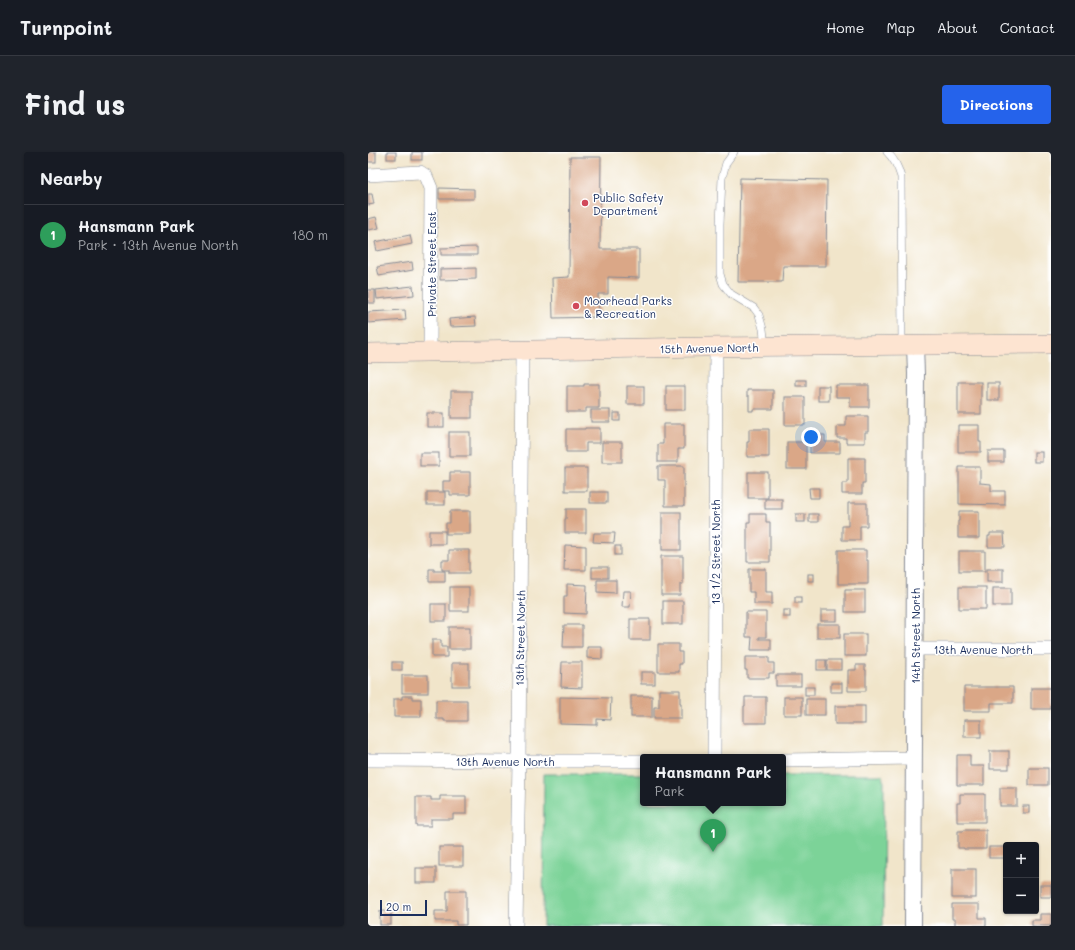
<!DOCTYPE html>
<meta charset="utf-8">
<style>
:root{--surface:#171b24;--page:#20242c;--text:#f1f3f6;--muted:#9ea1a6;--line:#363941;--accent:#2563eb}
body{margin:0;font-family:Mali,sans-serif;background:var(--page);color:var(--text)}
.controls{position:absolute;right:12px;bottom:12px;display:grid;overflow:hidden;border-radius:4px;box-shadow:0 1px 3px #0004}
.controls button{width:36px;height:36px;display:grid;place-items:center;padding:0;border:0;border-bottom:1px solid var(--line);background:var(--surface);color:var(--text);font:20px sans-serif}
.scale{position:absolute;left:12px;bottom:10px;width:47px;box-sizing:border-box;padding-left:4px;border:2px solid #1b2f5e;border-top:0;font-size:11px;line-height:14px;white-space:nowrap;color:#1b2f5e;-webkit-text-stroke:3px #fff;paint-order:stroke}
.you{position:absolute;left:443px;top:285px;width:14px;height:14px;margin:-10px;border:3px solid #fff;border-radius:50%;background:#1a73e8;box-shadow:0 0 0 6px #1a73e833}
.badge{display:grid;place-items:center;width:26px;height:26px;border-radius:50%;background:var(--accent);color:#fff;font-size:13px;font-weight:700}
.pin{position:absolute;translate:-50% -33px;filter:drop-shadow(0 1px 2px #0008)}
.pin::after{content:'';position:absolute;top:21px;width:14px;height:12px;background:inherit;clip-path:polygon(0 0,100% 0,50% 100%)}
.popup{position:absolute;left:272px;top:602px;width:146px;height:52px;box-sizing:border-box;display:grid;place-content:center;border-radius:4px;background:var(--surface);filter:drop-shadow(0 1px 3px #0005);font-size:13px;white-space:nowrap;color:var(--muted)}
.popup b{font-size:15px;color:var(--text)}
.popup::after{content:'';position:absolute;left:50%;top:100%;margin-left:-8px;border:8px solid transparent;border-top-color:var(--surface)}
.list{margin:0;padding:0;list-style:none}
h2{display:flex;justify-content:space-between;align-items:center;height:52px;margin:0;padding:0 16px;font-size:17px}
h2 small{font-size:13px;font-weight:400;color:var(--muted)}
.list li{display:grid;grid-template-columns:26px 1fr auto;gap:12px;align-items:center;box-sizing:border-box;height:60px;padding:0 16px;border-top:1px solid var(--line)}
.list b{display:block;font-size:15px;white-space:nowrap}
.list p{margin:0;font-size:13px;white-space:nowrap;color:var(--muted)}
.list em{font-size:13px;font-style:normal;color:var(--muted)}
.map{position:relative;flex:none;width:683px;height:774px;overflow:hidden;border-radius:4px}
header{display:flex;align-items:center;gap:24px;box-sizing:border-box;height:56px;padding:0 20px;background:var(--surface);border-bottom:1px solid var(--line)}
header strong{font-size:19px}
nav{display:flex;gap:22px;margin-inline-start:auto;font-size:14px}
.intro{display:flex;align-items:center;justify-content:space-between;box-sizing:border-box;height:96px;padding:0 24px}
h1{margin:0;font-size:28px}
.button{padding:10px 18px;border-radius:4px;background:var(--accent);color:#fff;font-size:14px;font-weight:700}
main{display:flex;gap:24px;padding:0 24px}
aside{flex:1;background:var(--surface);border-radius:4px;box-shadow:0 1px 3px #0004}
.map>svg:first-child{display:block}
.green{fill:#7bd398;stroke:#4b817b}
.building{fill:#daa787}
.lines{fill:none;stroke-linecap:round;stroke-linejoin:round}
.service-casing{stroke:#868a94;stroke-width:8}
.minor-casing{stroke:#868a94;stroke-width:14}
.tertiary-casing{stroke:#868a94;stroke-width:18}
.secondary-casing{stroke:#868a94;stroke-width:20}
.service{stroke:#fff;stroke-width:7}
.minor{stroke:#fff;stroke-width:13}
.tertiary{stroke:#fff;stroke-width:16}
.secondary{stroke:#fde4d1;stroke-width:19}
.poi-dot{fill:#d1495b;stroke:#fff;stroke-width:1.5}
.labels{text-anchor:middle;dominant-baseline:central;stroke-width:3;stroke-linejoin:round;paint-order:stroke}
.poi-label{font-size:11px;fill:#1b2f5e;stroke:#fff;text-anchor:start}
.street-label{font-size:11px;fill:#1b2f5e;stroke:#fff}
</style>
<header>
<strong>Turnpoint</strong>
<nav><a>Home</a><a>Map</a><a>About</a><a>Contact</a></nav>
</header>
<div class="intro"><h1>Find us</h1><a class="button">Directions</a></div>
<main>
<aside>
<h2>Nearby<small></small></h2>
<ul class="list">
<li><span class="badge" style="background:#2e9e5b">1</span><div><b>Hansmann Park</b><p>Park · 13th Avenue North</p></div><em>180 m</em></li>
</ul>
</aside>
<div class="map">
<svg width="683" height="774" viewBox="0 0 683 774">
<rect width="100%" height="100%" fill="#fff"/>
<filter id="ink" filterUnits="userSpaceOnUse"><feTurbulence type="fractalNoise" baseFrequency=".025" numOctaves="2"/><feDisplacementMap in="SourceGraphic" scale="8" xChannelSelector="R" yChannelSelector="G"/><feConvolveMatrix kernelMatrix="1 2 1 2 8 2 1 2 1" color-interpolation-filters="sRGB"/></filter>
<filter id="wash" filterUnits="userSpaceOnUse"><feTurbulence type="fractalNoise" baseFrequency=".012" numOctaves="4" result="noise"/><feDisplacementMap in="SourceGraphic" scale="16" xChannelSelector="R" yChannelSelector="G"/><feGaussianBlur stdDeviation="0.9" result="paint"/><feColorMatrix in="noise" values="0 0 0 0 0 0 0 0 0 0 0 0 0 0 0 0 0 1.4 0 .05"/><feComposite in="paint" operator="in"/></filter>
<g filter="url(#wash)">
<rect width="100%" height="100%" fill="#f1e5ca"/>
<!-- green -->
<path class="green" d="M176 622H275V651H415V623H514L516 627 515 774H175Z"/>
<g id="blocks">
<!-- building -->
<g class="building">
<rect x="0" y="0" width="8" height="10"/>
<rect x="19" y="0" width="9" height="7"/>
<rect x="44" y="0" width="10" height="8"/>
<path d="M202 5H233L232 97H271V126L240 125V142H230L231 165 185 166 184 126 201 125Z"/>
<path d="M372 26 459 28 458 114H415L414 130H370Z"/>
<path d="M71 36 106 37V47H71Z"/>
<path d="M0 42H4L6 52 0 53Z"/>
<path d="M8 65 11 76 0 78V67Z"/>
<path d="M42 83 44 92 9 99 7 90Z"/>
<path d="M109 95V103H73V96Z"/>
<path d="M44 110 45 118 11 124 9 115Z"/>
<path d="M108 116V127L72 128V117Z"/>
<path d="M45 134 46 143 9 147 8 138Z"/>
<rect x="0" y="138" width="7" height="13"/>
<path d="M37 158 38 168 0 171V160Z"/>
<path d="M107 165 108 174 82 175 81 167Z"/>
<rect x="428" y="228" width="10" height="6"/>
<rect x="590" y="230" width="23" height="32"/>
<rect x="619" y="231" width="12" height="17"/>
<path d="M216 232H231V256H218V260H199V234H216Z"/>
<path d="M468 233H501V255H482V245H468Z"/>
<rect x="259" y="234" width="17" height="18"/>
<rect x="298" y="234" width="19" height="24"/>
<rect x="450" y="234" width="11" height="15"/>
<path d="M379 238H405V257H385V259H381V244H379Z"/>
<rect x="83" y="239" width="21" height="27"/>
<rect x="417" y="245" width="20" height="28"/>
<rect x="223" y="258" width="19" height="12"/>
<rect x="59" y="261" width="17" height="14"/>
<rect x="246" y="261" width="6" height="8"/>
<path d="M478 264H500V280H497V291H478V286H469V274H478Z"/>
<path d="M295 272H316V297H310V310H290V292H295Z"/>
<path d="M590 273H611V290H613V300H590Z"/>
<path d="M217 276H232V291H218V300H198V277H217Z"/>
<path d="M381 277H401V305H379V290H381Z"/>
<rect x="81" y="280" width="21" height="24"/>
<path d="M442 283H457V290H472V301H442Z"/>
<rect x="234" y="290" width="20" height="20"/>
<rect x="419" y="290" width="19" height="27"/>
<rect x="620" y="299" width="16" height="11"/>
<rect x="666" y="300" width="8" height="10"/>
<rect x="52" y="301" width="19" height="13"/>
<path d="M480 306H497V331H494V342H474V331H480Z"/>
<path d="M290 314H316V354H297V328H290Z"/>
<path d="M591 315H612V331L623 332V339H637V353L591 352Z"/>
<rect x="197" y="316" width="22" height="23"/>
<path d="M82 320H102V343H82V339H75V329H82Z"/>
<rect x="380" y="320" width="20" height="26"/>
<path d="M441 336H451V346H442Z"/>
<rect x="59" y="340" width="18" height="13"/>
<rect x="222" y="340" width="17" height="11"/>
<rect x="397" y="347" width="17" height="10"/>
<path d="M480 351H499V374H492V388H474V374H480Z"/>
<path d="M198 357H218V381H197V367H198Z"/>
<path d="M82 359H102V382H78V371H82Z"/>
<path d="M591 359H611V386H590V369H591Z"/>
<rect x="294" y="360" width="19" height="38"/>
<path d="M382 362H398V370H402V410H379V370H382Z"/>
<rect x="428" y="362" width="9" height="8"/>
<rect x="441" y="362" width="9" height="8"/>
<rect x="61" y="379" width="16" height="13"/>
<path d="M226 381H247L246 391 225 390Z"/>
<path d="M622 381H636L637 395H620V384H622Z"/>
<path d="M197 393 218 394V418H196Z"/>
<rect x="247" y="394" width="6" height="9"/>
<path d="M81 398H101V421H81V418H74V408H81Z"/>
<path d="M470 398H498V408H500V432H470Z"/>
<rect x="591" y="399" width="26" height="20"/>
<path d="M293 404H315V432H312V443H293Z"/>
<rect x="224" y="415" width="16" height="11"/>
<path d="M61 417H66V419H77V430H61Z"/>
<path d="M381 417H398V440H404V452H386V440H381Z"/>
<rect x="619" y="417" width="16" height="13"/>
<rect x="440" y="422" width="6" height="7"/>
<path d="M229 428H248V441L229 440Z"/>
<path d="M199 432 219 433 218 462 196 461V444H199Z"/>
<rect x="82" y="435" width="19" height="24"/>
<rect x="591" y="435" width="27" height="22"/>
<rect x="625" y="436" width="18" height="18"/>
<rect x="477" y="438" width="20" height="22"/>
<path d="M255 439H263L262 455H254Z"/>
<rect x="427" y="445" width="6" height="6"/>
<rect x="295" y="449" width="20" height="23"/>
<rect x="63" y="452" width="15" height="17"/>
<rect x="415" y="458" width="7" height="7"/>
<rect x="453" y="458" width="16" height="11"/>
<path d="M378 460H398V485H391V487H403V498H383L384 485H378Z"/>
<rect x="262" y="467" width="20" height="21"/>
<rect x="449" y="472" width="23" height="14"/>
<path d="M196 473H214V495H195Z"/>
<rect x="81" y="475" width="21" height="22"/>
<rect x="476" y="482" width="22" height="22"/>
<path d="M64 488H73V495H79V505H64Z"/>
<path d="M290 492H311V500H314V512H311V520H290Z"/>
<path d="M219 495H234V507L219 506Z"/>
<path d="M377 505H401V511H406V521H401V526H379V518H377Z"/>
<rect x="449" y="508" width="9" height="10"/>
<rect x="459" y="508" width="14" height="10"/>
<rect x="24" y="510" width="10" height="8"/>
<path d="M194 510H214V536L193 535Z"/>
<rect x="84" y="511" width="17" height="23"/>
<path d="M488 513H497V518H498V539H480V518H488Z"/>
<rect x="273" y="520" width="14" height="12"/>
<rect x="34" y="523" width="26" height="18"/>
<rect x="408" y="523" width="25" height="11"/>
<rect x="463" y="531" width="11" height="9"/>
<rect x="437" y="535" width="9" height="8"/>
<path d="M596 535H645V551H623V559H596Z"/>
<rect x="663" y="536" width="20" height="21"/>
<path d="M291 538H312V551H313V566H286V555H291Z"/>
<path d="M34 544H44V547H53V565H26V547H34Z"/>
<rect x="263" y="544" width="21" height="21"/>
<path d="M192 545 243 546 242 568 229 567V573L192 572Z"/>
<path d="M377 545H398V571H376V554H377Z"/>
<rect x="416" y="545" width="18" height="18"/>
<rect x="438" y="547" width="19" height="16"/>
<path d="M68 548H99V569H76V567H68Z"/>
<rect x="467" y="554" width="30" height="18"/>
<rect x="596" y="568" width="17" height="17"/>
<rect x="622" y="599" width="19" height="18"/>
<path d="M589 603H602V614H616V633H589Z"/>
<rect x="661" y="616" width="19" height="17"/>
<rect x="632" y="636" width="17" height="18"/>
<path d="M592 642H617V670H589V651H592Z"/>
<path d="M72 644H98V662H85V667H63V674H48V645H63V648H72Z"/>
<rect x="655" y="654" width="6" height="7"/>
<path d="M596 678H618V697H596V696H590V679H596Z"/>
<rect x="71" y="695" width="24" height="19"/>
<rect x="621" y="695" width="17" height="11"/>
<rect x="48" y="716" width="20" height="15"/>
<rect x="584" y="717" width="24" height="29"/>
<rect x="672" y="733" width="11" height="12"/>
<path d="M79 739H98V773H88V769H67V759H79Z"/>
<path d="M584 752H611V766H618V774H587V767H584Z"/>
<rect x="12" y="759" width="11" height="14"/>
<path d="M672 762H683V773H682V774H664V768H672Z"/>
</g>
</g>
</g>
<g filter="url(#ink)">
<use href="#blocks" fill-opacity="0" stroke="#868a94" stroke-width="1"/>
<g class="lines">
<defs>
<g id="service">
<path d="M366 0 358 11 354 26 352 72V122L355 132 363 142 386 156 391 163 395 177 397 194"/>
<path d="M519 0C527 8 530 15 533 25L534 193"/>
</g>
<g id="minor">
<path d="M0 23 52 20 58 24 63 36 62 200"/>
<path d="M547 497H683"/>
<path d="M346 605 348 195"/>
<path d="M0 608 151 609H275"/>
<path d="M415 608 546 606"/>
<path d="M148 774 151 609 154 199"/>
</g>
<path id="tertiary" d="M545 774 548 222 547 193"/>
<path id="secondary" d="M0 201 336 195 683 192"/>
</defs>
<!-- service casing -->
<use href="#service" class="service-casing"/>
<!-- minor casing -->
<use href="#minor" class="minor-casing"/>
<!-- tertiary casing -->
<use href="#tertiary" class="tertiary-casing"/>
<!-- secondary casing -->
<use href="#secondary" class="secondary-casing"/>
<!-- service -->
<use href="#service" class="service"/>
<!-- minor -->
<use href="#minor" class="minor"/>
<!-- tertiary -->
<use href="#tertiary" class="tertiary"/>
<!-- secondary -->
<use href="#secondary" class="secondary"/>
</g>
</g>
<!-- markers -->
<g class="poi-dot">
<circle cx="217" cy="51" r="4"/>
<circle cx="208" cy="154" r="4"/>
</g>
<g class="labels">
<!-- poi labels -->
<g class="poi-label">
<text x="225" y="45">Public Safety<tspan x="225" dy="13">Department</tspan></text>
<text x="216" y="148">Moorhead Parks<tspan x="216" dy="13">&amp; Recreation</tspan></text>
</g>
<!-- street labels -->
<g class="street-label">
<text transform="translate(63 112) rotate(-90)">Private Street East</text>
<text transform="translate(341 196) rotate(-1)">15th Avenue North</text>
<text transform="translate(347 400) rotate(-90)">13 1/2 Street North</text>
<text transform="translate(547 484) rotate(-90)">14th Street North</text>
<text transform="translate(152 486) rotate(-89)">13th Street North</text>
<text x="615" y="497">13th Avenue North</text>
<text x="137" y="609">13th Avenue North</text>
</g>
</g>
</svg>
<div class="controls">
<button>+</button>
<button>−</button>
</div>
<div class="scale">20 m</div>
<div class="you"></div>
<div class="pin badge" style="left:345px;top:700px;background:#2e9e5b">1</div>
<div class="popup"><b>Hansmann Park</b>Park</div>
</div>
</main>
